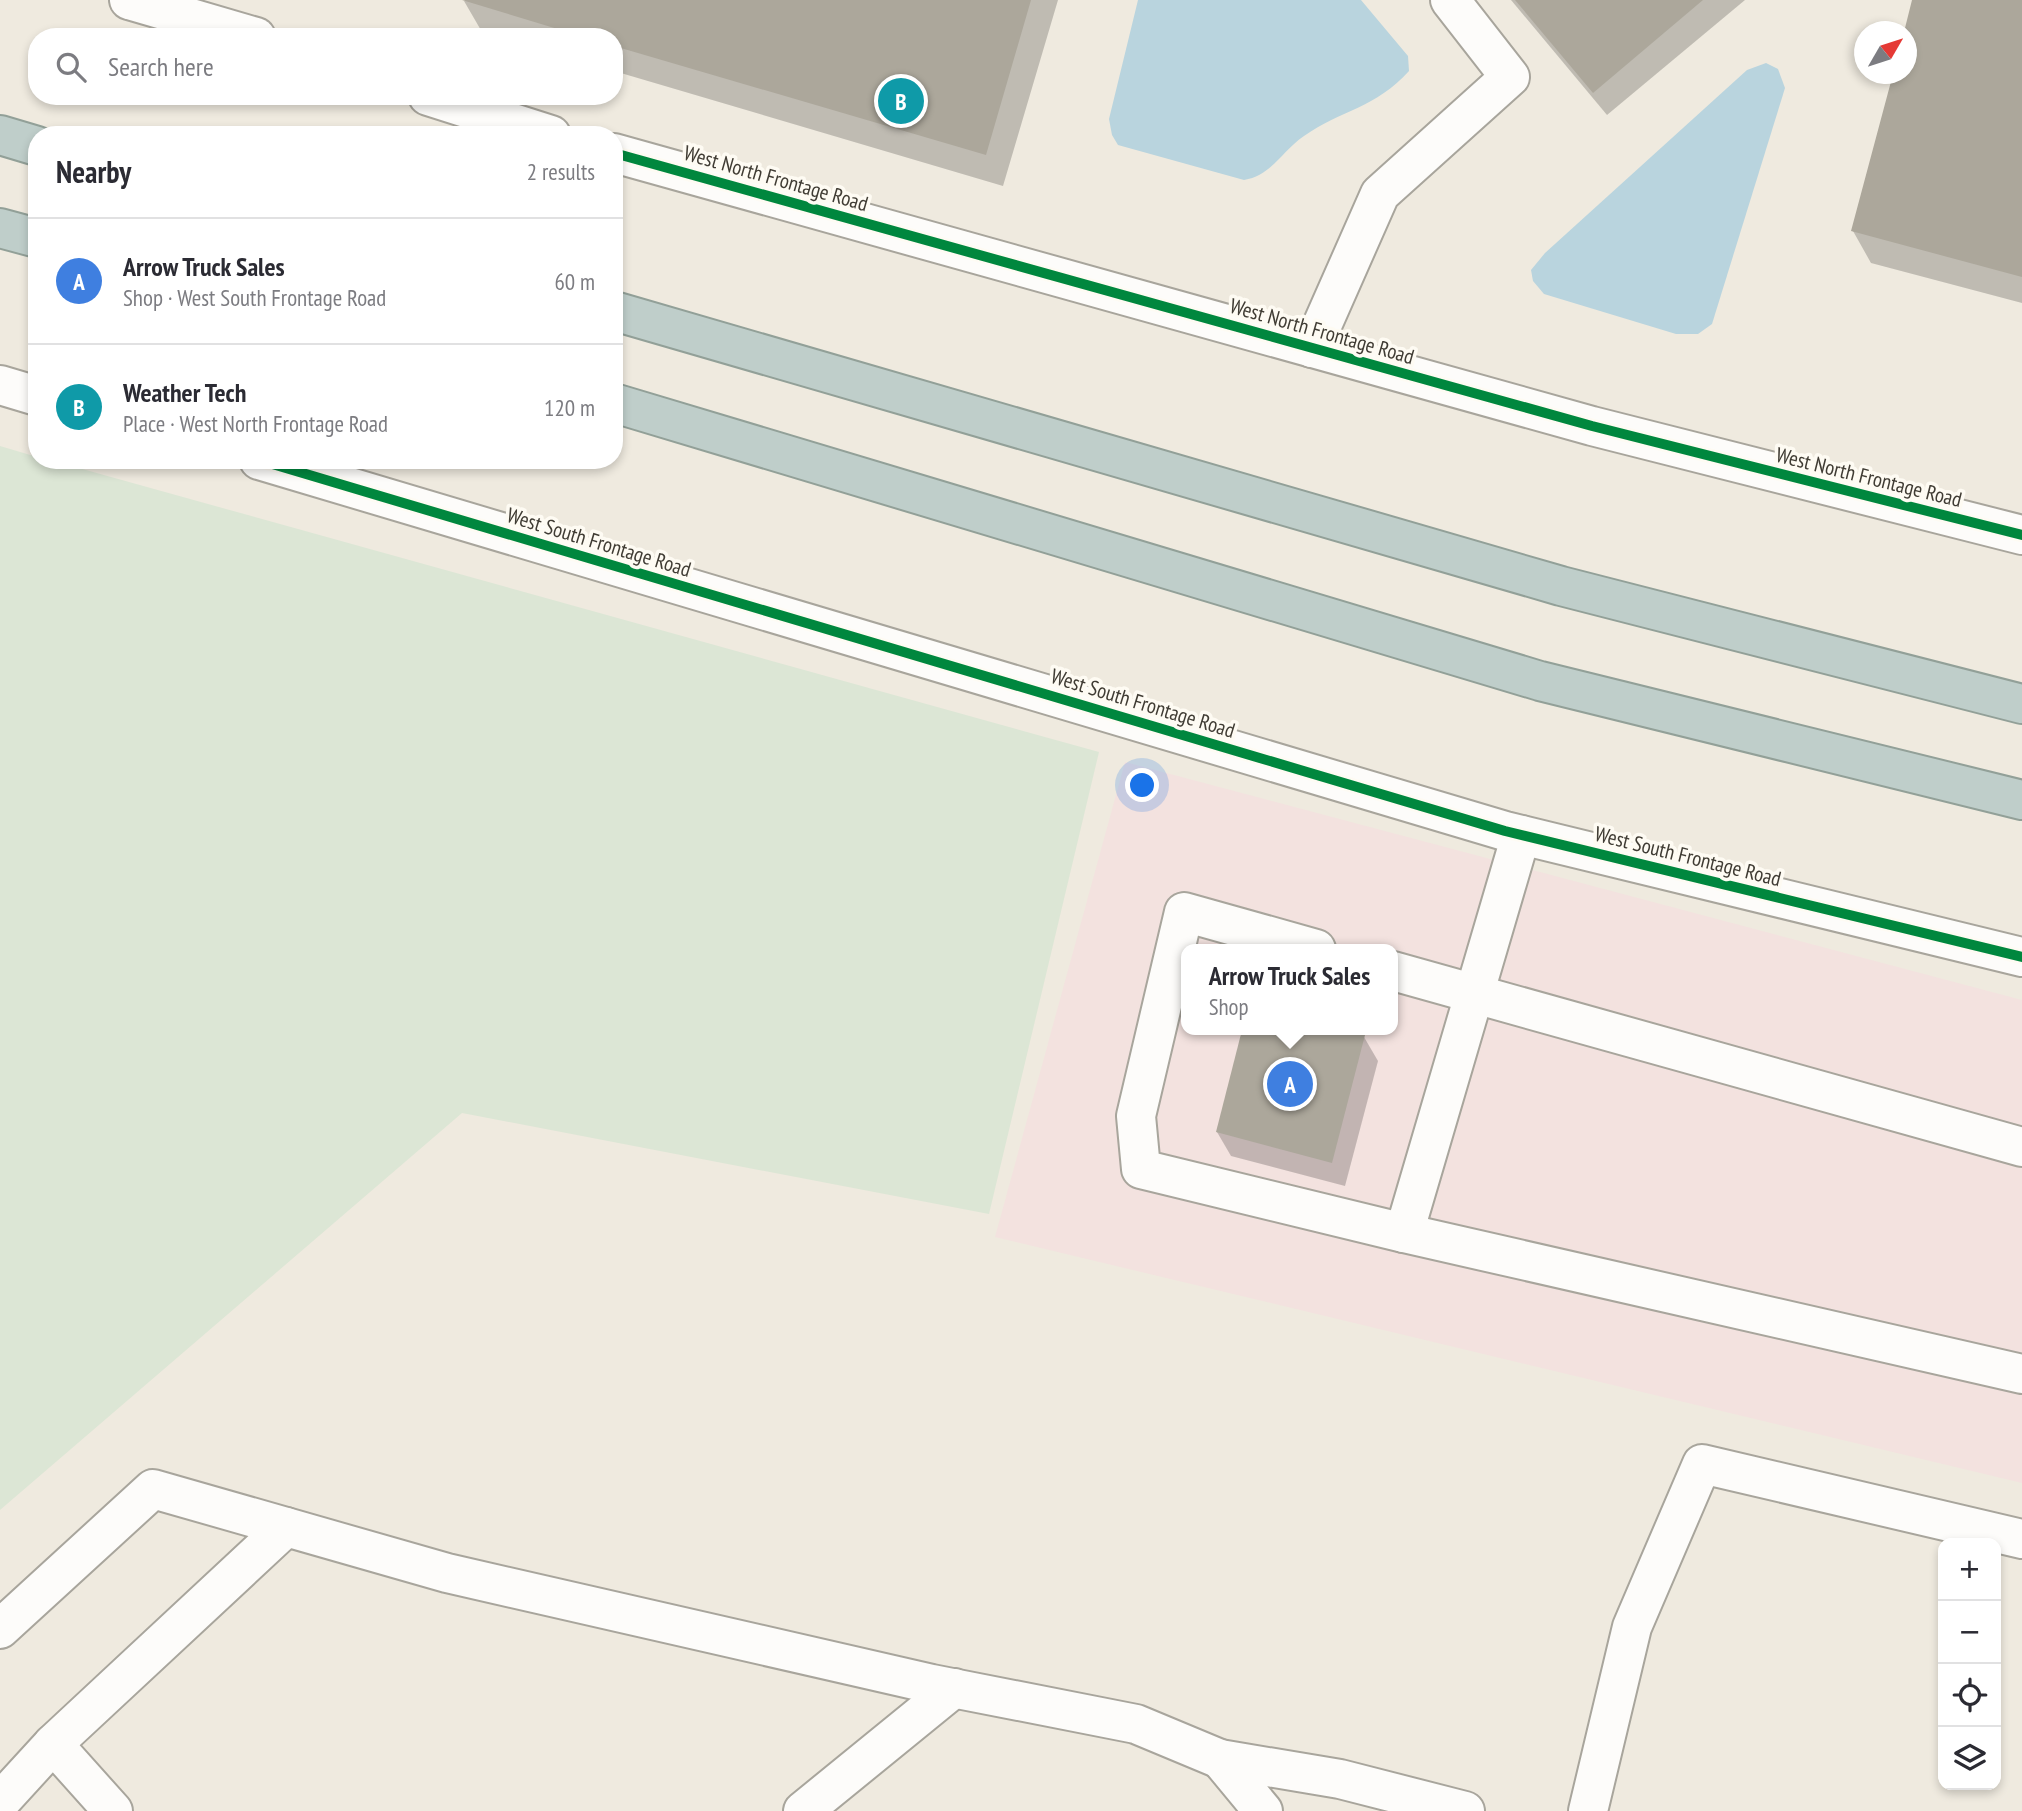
<!DOCTYPE html>
<meta charset="utf-8">
<style>
:root{--surface:#fff;--page:#f7f7f7;--text:#2b2b33;--muted:#7c7c81;--line:#e1e1e2;--accent:#7d7970}
body{margin:0;font-family:"PT Sans Narrow",sans-serif;background:var(--page);color:var(--text)}
.controls{position:absolute;right:21px;bottom:21px;display:grid;overflow:hidden;border-radius:14px;box-shadow:0 4px 10px #0003}
.controls button{width:63px;height:63px;display:grid;place-items:center;padding:0;border:0;border-bottom:2px solid var(--line);background:var(--surface);color:var(--text);font:35px sans-serif}
.compass{position:absolute;left:1854px;top:21px;width:63px;height:63px;border-radius:50%;background:var(--surface);box-shadow:0 4px 10px #0003;rotate:51deg}
.you{position:absolute;left:1143px;top:786px;width:24px;height:24px;margin:-18px;border:5px solid #fff;border-radius:50%;background:#1a73e8;box-shadow:0 0 0 10px #1a73e833}
.badge{display:grid;place-items:center;width:46px;height:46px;border-radius:50%;background:var(--accent);color:#fff;font-size:23px;font-weight:700}
.pin{position:absolute;translate:-50% -50%;border:4px solid #fff;box-shadow:0 2px 7px #0006}
.popup{position:absolute;left:1181px;top:944px;width:217px;height:91px;box-sizing:border-box;display:grid;place-content:center;border-radius:14px;background:var(--surface);filter:drop-shadow(0 2px 5px #0005);font-size:23px;white-space:nowrap;color:var(--muted)}
.popup b{font-size:26px;color:var(--text)}
.popup::after{content:'';position:absolute;left:50%;top:100%;margin-left:-14px;border:14px solid transparent;border-top-color:var(--surface)}
.list{margin:0;padding:0;list-style:none}
h2{display:flex;justify-content:space-between;align-items:center;height:91px;margin:0;padding:0 28px;font-size:30px}
h2 small{font-size:23px;font-weight:400;color:var(--muted)}
.list li{display:grid;grid-template-columns:46px 1fr auto;gap:21px;align-items:center;box-sizing:border-box;height:126px;padding:0 28px;border-top:2px solid var(--line)}
.list b{display:block;font-size:26px;white-space:nowrap}
.list p{margin:0;font-size:23px;white-space:nowrap;color:var(--muted)}
.list em{font-size:23px;font-style:normal;color:var(--muted)}
.icon{flex:none;width:38px;height:38px;fill:none;stroke:currentColor;stroke-width:2;stroke-linecap:round;stroke-linejoin:round}
.map{position:relative;flex:none;width:2022px;height:1811px;overflow:hidden}
.search{position:absolute;background:var(--surface);box-shadow:0 4px 10px #0003;left:28px;top:28px;width:595px;height:77px;display:flex;align-items:center;gap:18px;box-sizing:border-box;padding:0 24px;border-radius:28px;color:var(--muted);font-size:26px}
.panel{position:absolute;background:var(--surface);box-shadow:0 4px 10px #0003;left:28px;top:126px;width:595px;height:343px;border-radius:28px}
.map>svg:first-child{display:block}
.commercial{fill:#f3e2df;fill-rule:evenodd}
.green{fill:#dce6d5}
.water{fill:#b9d4de}
.shadow{fill:#0003}
.building{fill:#aca79b}
.lines{fill:none;stroke-linecap:round;stroke-linejoin:round}
.minor-casing{stroke:#a8a59c;stroke-width:42}
.highway-casing{stroke:#92a098;stroke-width:42}
.minor{stroke:#fdfcfa;stroke-width:38}
.highway{stroke:#bfceca;stroke-width:38}
.cycleway-casing{stroke:#fefbf3;stroke-width:15}
.cycleway{stroke:#00873e;stroke-width:10}
.labels{text-anchor:middle;dominant-baseline:central;stroke-width:7;stroke-linejoin:round;paint-order:stroke}
.street-label{font-size:21px;fill:#403c34;stroke:#fefbf3}
</style>
<div class="map">
<svg width="2022" height="1811" viewBox="0 0 2022 1811">
<rect width="100%" height="100%" fill="#efeadf"/>
<!-- commercial -->
<path class="commercial" d="M1125 762 2022 1000V1483L995 1237ZM1187 949H1393V1030H1187Z"/>
<!-- green -->
<path class="green" d="M0 446 37 457V460H50L1099 752 989 1214 462 1113 0 1510Z"/>
<!-- water -->
<g class="water">
<path d="M1138 0H1361L1408 56 1409 71C1376 108 1341 110 1304 136 1282 151 1272 175 1244 180L1118 145 1112 135 1109 119Z"/>
<path d="M1766 63 1778 69 1785 88 1712 324 1698 334H1676L1544 294 1533 281 1531 270 1545 253 1747 70Z"/>
</g>
<!-- shadow -->
<g class="shadow">
<path d="M1058 0 1003 186 614 71V37H498L482 32 464 1Z"/>
<path d="M1511 0H1745L1607 115Z"/>
<path d="M1914 0H2022V303L1871 263 1853 231 1894 74H1906Z"/>
<path d="M1244 1030H1338L1364 1037 1378 1061 1345 1186 1231 1156 1217 1132Z"/>
</g>
<!-- building -->
<g class="building">
<path d="M462 0H1031L986 155 614 46V37H584Z"/>
<path d="M1515 0H1703L1593 93Z"/>
<path d="M1912 0H2022V277L1851 231 1893 74H1906V32H1904Z"/>
<path d="M1242 1030H1344L1365 1035 1332 1163 1216 1132Z"/>
</g>
<g class="lines">
<defs>
<g id="minor">
<path d="M129 0 256 37"/>
<path d="M428 96 551 135"/>
<path d="M614 153 1592 426 2022 535"/>
<path d="M1312 348 1380 194 1510 77 1450 0"/>
<path d="M0 385 37 396"/>
<path d="M259 460 1505 831 2022 957"/>
<path d="M1521 835 1404 1233 2022 1374"/>
<path d="M1316 949 1184 912 1136 1116 1141 1169 1404 1233"/>
<path d="M1393 971 2022 1147"/>
<path d="M0 1629 153 1489 447 1573 932 1684 1136 1724 1220 1759"/>
<path d="M0 1802 53 1744"/>
<path d="M113 1811 53 1744 286 1527"/>
<path d="M803 1811 954 1688"/>
<path d="M1263 1811 1220 1759 1340 1779 1465 1811"/>
<path d="M1588 1811 1632 1627 1702 1464 2022 1539"/>
</g>
<g id="highway">
<path d="M0 135 37 146"/>
<path d="M0 228 37 238"/>
<path d="M614 311 1561 586 2022 704"/>
<path d="M614 403 1540 681 2022 800"/>
</g>
</defs>
<!-- minor casing -->
<use href="#minor" class="minor-casing"/>
<!-- highway casing -->
<use href="#highway" class="highway-casing"/>
<!-- minor -->
<use href="#minor" class="minor"/>
<!-- highway -->
<use href="#highway" class="highway"/>
<defs>
<g id="cycleway">
<path d="M614 153 1592 426 2022 535"/>
<path d="M259 460 1505 831 2022 957"/>
</g>
</defs>
<!-- cycleway casing -->
<use href="#cycleway" class="cycleway-casing"/>
<!-- cycleway -->
<use href="#cycleway" class="cycleway"/>
</g>
<g class="labels">
<!-- street labels -->
<g class="street-label">
<text transform="translate(776 178) rotate(16)">West North Frontage Road</text>
<text transform="translate(1322 331) rotate(16)">West North Frontage Road</text>
<text transform="translate(1869 477) rotate(14)">West North Frontage Road</text>
<text transform="translate(599 542) rotate(17)">West South Frontage Road</text>
<text transform="translate(1143 703) rotate(17)">West South Frontage Road</text>
<text transform="translate(1688 856) rotate(14)">West South Frontage Road</text>
</g>
</g>
</svg>
<div class="controls">
<button>+</button>
<button>−</button>
<button><svg class="icon" aria-label="locate" viewBox="0 0 24 24"><circle cx="12" cy="12" r="6"/><path d="M12 2v4M12 18v4M2 12h4M18 12h4"/></svg></button>
<button><svg class="icon" aria-label="layers" viewBox="0 0 24 24"><path d="M12 4l9 5-9 5-9-5zM3 14l9 5 9-5"/></svg></button>
</div>
<svg class="compass" viewBox="-18 -18 36 36"><path d="M0-13l5 13h-10z" fill="#e53935"/><path d="M0 13l5-13h-10z" fill="#7c7c81"/></svg>
<div class="you"></div>
<div class="pin badge" style="left:1290px;top:1084px;background:#3f7fe0">A</div>
<div class="popup"><b>Arrow Truck Sales</b>Shop</div>
<div class="pin badge" style="left:901px;top:101px;background:#0f9aa8">B</div>
<div class="search"><svg class="icon" aria-label="search" viewBox="0 0 24 24"><circle cx="10" cy="10" r="6"/><path d="M15 15l6 6"/></svg>Search here</div>
<section class="panel">
<h2>Nearby<small>2 results</small></h2>
<ul class="list">
<li><span class="badge" style="background:#3f7fe0">A</span><div><b>Arrow Truck Sales</b><p>Shop · West South Frontage Road</p></div><em>60 m</em></li>
<li><span class="badge" style="background:#0f9aa8">B</span><div><b>Weather Tech</b><p>Place · West North Frontage Road</p></div><em>120 m</em></li>
</ul>
</section>
</div>
